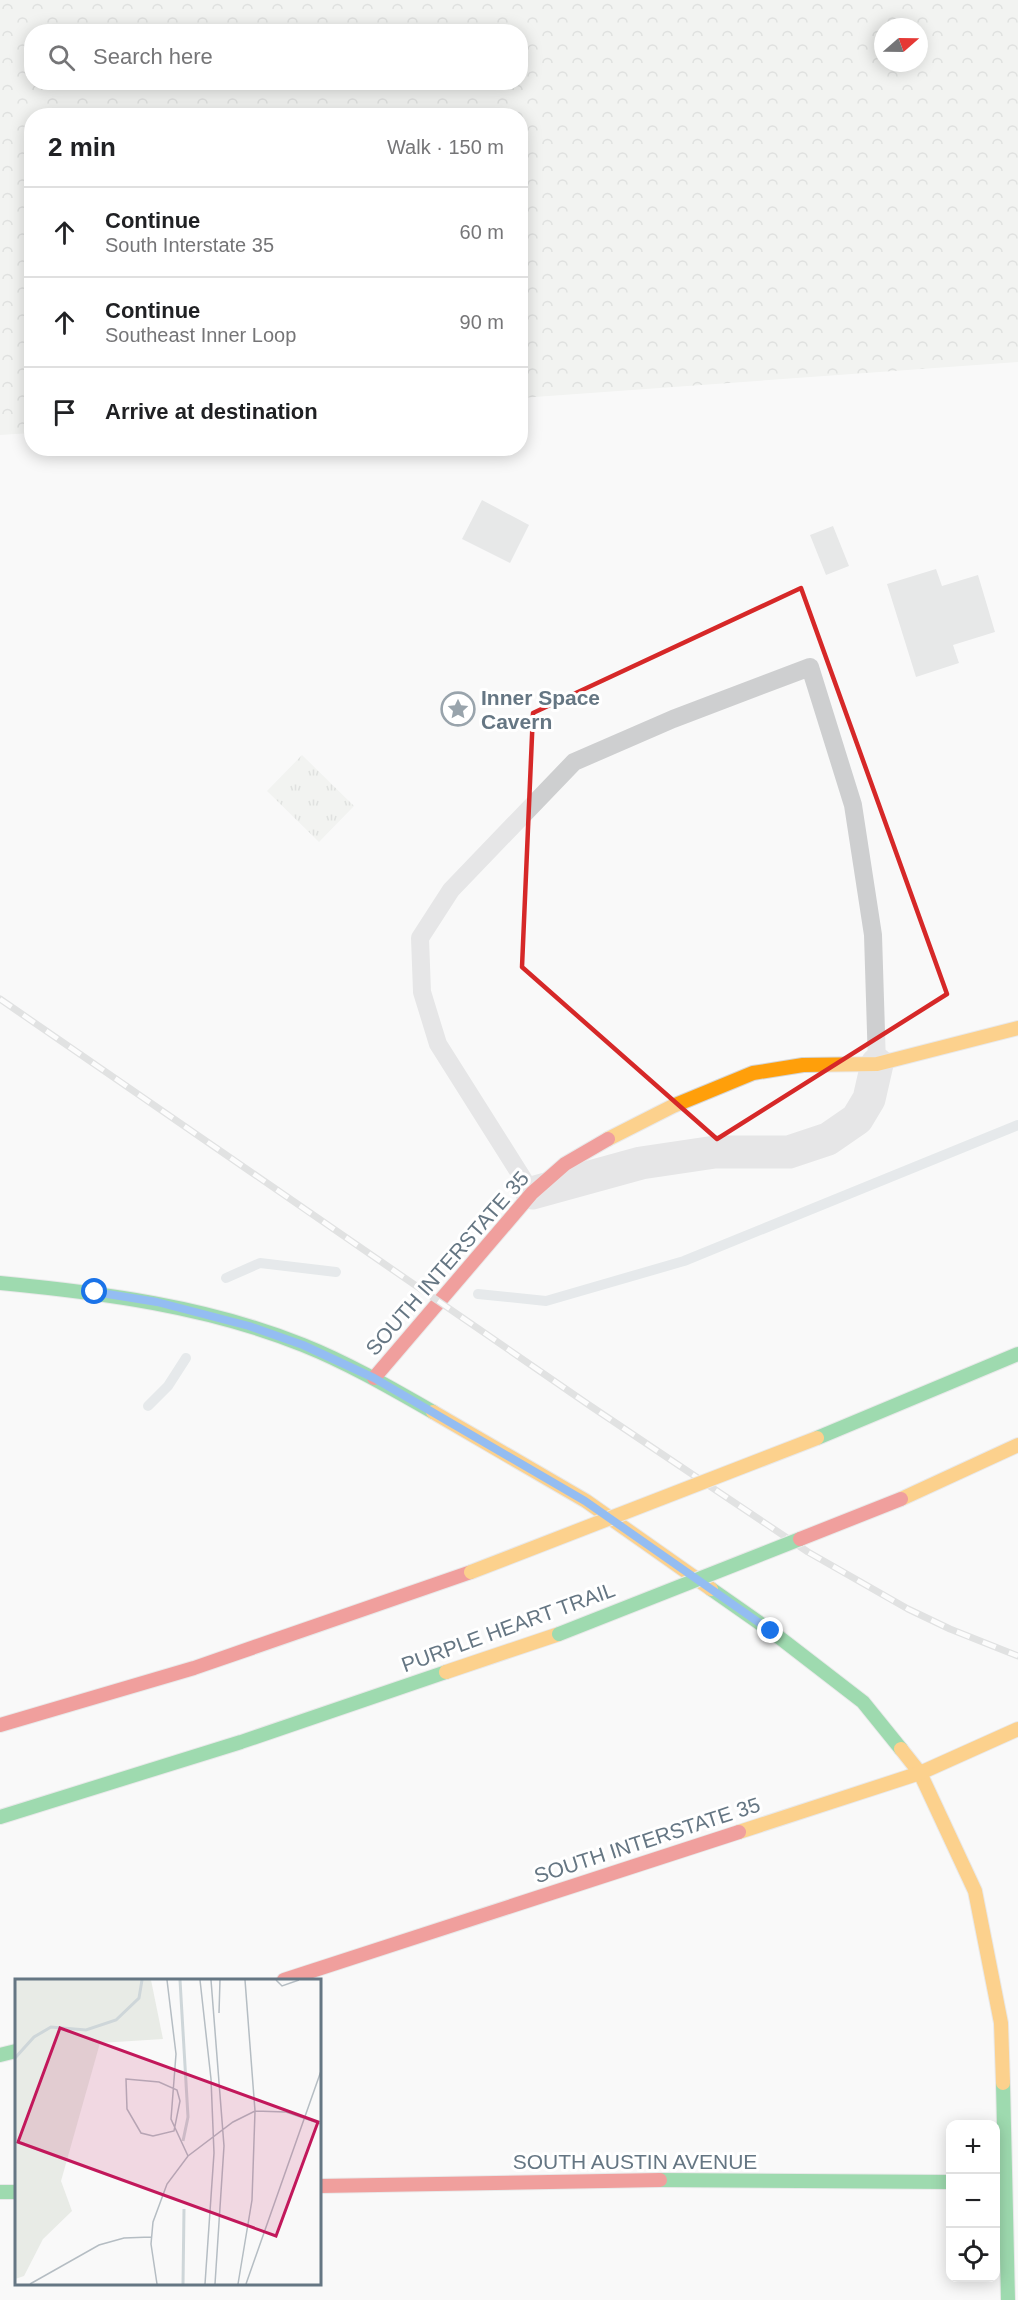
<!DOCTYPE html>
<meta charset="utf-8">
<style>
:root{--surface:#fff;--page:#f2f2f2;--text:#202124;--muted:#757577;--line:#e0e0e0}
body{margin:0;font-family:Arial,sans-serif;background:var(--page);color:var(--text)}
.controls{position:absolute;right:18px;bottom:18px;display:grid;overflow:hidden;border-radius:12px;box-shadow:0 3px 15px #0003}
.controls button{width:54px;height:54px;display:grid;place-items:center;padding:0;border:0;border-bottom:2px solid var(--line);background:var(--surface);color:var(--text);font:30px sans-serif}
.compass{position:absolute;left:874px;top:18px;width:54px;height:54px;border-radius:50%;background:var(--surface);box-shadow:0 3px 15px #0003;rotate:70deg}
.stop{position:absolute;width:18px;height:18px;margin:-14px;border:4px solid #1a73e8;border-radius:50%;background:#fff}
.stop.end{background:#1a73e8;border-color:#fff;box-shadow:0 2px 6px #0008}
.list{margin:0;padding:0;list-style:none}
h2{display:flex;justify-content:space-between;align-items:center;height:78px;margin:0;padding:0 24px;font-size:26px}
h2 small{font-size:20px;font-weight:400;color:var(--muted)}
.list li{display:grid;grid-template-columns:39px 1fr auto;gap:18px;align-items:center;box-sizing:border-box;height:90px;padding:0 24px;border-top:2px solid var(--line)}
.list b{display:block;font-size:22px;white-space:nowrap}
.list p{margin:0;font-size:20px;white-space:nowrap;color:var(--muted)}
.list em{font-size:20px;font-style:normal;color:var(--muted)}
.icon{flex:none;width:33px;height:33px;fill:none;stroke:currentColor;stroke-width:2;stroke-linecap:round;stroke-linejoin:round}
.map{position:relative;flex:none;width:1018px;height:2300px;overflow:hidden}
.search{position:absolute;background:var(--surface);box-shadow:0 3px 15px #0003;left:24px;top:24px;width:504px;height:66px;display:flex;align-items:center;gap:15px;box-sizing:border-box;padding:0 21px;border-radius:24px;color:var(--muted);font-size:22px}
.panel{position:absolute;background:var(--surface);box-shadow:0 3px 15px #0003;left:24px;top:108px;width:504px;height:348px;border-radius:24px}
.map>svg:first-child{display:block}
.forest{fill:url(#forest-crowns);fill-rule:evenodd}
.park{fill:url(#park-tufts)}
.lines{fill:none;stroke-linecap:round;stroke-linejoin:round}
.stream{stroke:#ced6d9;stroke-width:10}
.building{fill:#d0d2d3}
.fast-casing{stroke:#d5d6d7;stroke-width:16}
.slow-casing{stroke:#d5d6d7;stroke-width:16}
.jam-casing{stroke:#d5d6d7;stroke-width:16}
.lane{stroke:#cecfd0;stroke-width:18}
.street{stroke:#cecfd0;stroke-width:33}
.fast{stroke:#30b455;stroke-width:14}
.slow{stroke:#ff9f0a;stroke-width:14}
.jam{stroke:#e5322d;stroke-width:14}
.rail-casing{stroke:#c3c5c6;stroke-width:7}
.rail{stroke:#fff;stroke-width:4.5;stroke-dasharray:14;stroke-linecap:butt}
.fast-bridge-casing{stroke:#d5d6d6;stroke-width:16;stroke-linecap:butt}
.slow-bridge-casing{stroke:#d5d6d6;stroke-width:16;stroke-linecap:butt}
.jam-bridge-casing{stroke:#d5d6d6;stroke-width:16;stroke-linecap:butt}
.fast-bridge{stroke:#30b455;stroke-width:14}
.slow-bridge{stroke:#ff9f0a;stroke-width:14}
.jam-bridge{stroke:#e5322d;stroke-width:14}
.route{stroke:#1a73e8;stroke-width:8}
.marked{fill:none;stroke:#d62828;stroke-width:4.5;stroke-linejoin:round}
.labels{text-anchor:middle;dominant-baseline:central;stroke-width:6;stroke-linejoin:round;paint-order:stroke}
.poi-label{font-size:21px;font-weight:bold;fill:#657683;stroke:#fff;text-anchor:start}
.street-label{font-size:21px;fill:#657683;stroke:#fff}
.inset-river{fill:none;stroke:#ced6d9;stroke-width:3}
.inset-road{fill:none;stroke:#b5bdc3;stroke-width:1.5}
.view{fill:#c2185b;fill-opacity:0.15;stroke:#c2185b;stroke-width:3}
.inset-edge{fill:none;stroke:#657683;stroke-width:3}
</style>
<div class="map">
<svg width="1018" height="2300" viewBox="0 0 1018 2300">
<defs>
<pattern id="forest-crowns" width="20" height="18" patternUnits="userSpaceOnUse" patternTransform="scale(1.5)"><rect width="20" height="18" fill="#e8ebe6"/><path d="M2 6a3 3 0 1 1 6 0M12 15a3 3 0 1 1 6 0" fill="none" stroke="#c0c3c0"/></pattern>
<pattern id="park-tufts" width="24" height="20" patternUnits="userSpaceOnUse" patternTransform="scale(1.5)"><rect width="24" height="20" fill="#e8ebe6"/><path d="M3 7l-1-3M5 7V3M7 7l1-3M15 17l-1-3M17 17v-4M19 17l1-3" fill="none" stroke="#c0c3c0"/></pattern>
</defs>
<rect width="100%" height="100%" fill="#f9f9f9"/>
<!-- forest -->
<path class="forest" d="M0 0H1018V362L521 398 520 116H32L31 433 0 435ZM883 27H919V63H883ZM32 32H520V82H32Z"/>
<!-- park -->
<path class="park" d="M302 755 354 806 319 842 267 791Z"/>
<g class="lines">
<!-- stream -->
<g class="stream">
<path d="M226 1278 260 1263 336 1272"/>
<path d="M478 1294 546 1301 684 1261 1018 1125"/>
<path d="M148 1406 168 1386 186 1358"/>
</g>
</g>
<!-- building -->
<g class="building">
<path d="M482 500 529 525 510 563 462 539Z"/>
<path d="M833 526 849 566 826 575 810 535Z"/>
<path d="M936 569 942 586 978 575 995 632 953 645 959 663 916 677 887 584Z"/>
</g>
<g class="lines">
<defs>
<g id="fast">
<path d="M0 1283C103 1293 206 1306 303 1345 348 1363 391 1388 433 1412"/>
<path d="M817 1438 1018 1354"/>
<path d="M711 1589 771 1631 863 1702 901 1749"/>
<path d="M0 1817 241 1742 446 1672"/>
<path d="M0 2055 16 2051"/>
<path d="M1003 2083 1008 2300"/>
<path d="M660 2180 950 2182"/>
<path d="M0 2192H16"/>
</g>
<g id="slow">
<path d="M608 1139 673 1106 753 1073 803 1065 877 1064 1018 1028"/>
<path d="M433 1412 586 1501 711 1589"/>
<path d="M901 1499 1018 1445"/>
<path d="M446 1672 559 1634"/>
<path d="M901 1749 920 1773 975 1891 1001 2023 1003 2083"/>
<path d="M739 1832 920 1773 1018 1729"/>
</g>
<g id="jam">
<path d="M374 1378 532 1193 565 1164 608 1139"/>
<path d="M0 1725 194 1668 471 1572"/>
<path d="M284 1980 739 1832"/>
<path d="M320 2186 660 2180"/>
</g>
</defs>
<!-- fast casing -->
<use href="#fast" class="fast-casing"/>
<!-- slow casing -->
<use href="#slow" class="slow-casing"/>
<!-- jam casing -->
<use href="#jam" class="jam-casing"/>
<!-- lane -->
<path class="lane" d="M532 1193 438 1044 422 992 420 938 451 890 574 762 673 719 810 667 853 805 873 935 877 1064"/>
<!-- street -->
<path class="street" d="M532 1193 641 1163 715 1152H789L828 1139 857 1119 869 1099 877 1064"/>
<!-- fast -->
<use href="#fast" class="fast"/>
<!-- slow -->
<use href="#slow" class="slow"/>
<!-- jam -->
<use href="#jam" class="jam"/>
<defs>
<path id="rail" d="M0 999 589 1405 808 1552 908 1609 950 1629 1018 1656"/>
</defs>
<!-- rail casing -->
<use href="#rail" class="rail-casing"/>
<!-- rail -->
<use href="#rail" class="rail"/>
<defs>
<path id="fast-bridge" d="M559 1634 800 1539"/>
<path id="slow-bridge" d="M471 1572 817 1438"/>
<path id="jam-bridge" d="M800 1539 901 1499"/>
</defs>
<!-- fast-bridge casing -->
<use href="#fast-bridge" class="fast-bridge-casing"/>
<!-- slow-bridge casing -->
<use href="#slow-bridge" class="slow-bridge-casing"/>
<!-- jam-bridge casing -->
<use href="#jam-bridge" class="jam-bridge-casing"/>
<!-- fast-bridge -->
<use href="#fast-bridge" class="fast-bridge"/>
<!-- slow-bridge -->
<use href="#slow-bridge" class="slow-bridge"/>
<!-- jam-bridge -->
<use href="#jam-bridge" class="jam-bridge"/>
</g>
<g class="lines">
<!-- route -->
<path class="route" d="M95 1292 157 1302 249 1326 303 1345 374 1378 585 1501 771 1631"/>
</g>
<!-- marked area -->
<path d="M0 0H1018V2300H0ZM801 588 947 994 717 1139 522 967 533 713Z" fill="#f9f9f9" fill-opacity=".55" fill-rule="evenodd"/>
<path class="marked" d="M801 588 947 994 717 1139 522 967 533 713Z"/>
<!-- icons -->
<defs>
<symbol id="sight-ring" viewBox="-11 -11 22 22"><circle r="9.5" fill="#fff" stroke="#99a4ac" stroke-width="1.5"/><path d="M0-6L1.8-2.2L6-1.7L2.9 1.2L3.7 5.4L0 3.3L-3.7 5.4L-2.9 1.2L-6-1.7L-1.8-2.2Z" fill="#99a4ac"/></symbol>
</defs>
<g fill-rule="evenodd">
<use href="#sight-ring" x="439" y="690" width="38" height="38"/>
</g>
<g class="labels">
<!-- poi labels -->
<g class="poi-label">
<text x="481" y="697">Inner Space<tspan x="481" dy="24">Cavern</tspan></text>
</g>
<!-- street labels -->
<g class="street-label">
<text transform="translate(447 1263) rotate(-49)">SOUTH INTERSTATE 35</text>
<text transform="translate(508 1627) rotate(-20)">PURPLE HEART TRAIL</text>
<text transform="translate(647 1840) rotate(-18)">SOUTH INTERSTATE 35</text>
<text x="635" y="2161">SOUTH AUSTIN AVENUE</text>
</g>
</g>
<!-- overview -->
<g transform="translate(15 1979)">
<rect width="306" height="306" fill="#f9f9f9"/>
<path d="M0 1H136L148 60 85 64 46 202 57 232 28 260 9 297 0 300Z" fill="#e8ebe6"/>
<path class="inset-river" d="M165 1 173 138 168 162M0 79 19 58 36 48 71 51 101 41 124 19 127 1M168 305 169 230"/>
<path class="inset-road" d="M152 1 161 75 156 140 173 177M185 1 196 100 199 174 190 305M196 1 209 167 200 305M261 1 267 7 284 1M204 34 205 1M111 100 144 103 162 111 165 122 159 152 138 157 126 154 112 130ZM15 305 84 266 109 259 136 258M142 305 136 265 138 243 152 205 173 177 218 143 240 132 271 133 306 145M223 305 237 221 240 132 230 1M231 305 306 92"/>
<path class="view" d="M45 49 303 143 261 257 3 163Z"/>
<rect width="306" height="306" class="inset-edge"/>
</g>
</svg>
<div class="controls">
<button>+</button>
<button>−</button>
<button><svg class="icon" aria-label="locate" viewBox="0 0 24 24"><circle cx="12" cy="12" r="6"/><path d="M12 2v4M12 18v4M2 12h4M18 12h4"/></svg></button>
</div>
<svg class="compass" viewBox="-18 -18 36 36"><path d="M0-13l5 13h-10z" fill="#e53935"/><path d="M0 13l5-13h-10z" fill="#757577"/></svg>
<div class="stop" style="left:95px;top:1292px"></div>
<div class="stop end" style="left:771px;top:1631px"></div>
<div class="search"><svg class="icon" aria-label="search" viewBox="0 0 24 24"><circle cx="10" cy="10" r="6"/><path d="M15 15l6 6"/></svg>Search here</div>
<section class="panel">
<h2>2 min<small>Walk · 150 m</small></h2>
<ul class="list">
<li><svg class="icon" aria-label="ahead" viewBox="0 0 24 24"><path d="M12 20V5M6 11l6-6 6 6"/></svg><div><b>Continue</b><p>South Interstate 35</p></div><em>60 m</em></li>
<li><svg class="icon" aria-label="ahead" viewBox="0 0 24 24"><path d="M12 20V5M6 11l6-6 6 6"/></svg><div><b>Continue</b><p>Southeast Inner Loop</p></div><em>90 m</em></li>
<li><svg class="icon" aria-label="arrive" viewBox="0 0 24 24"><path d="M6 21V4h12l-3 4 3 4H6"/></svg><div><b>Arrive at destination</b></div></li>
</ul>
</section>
</div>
